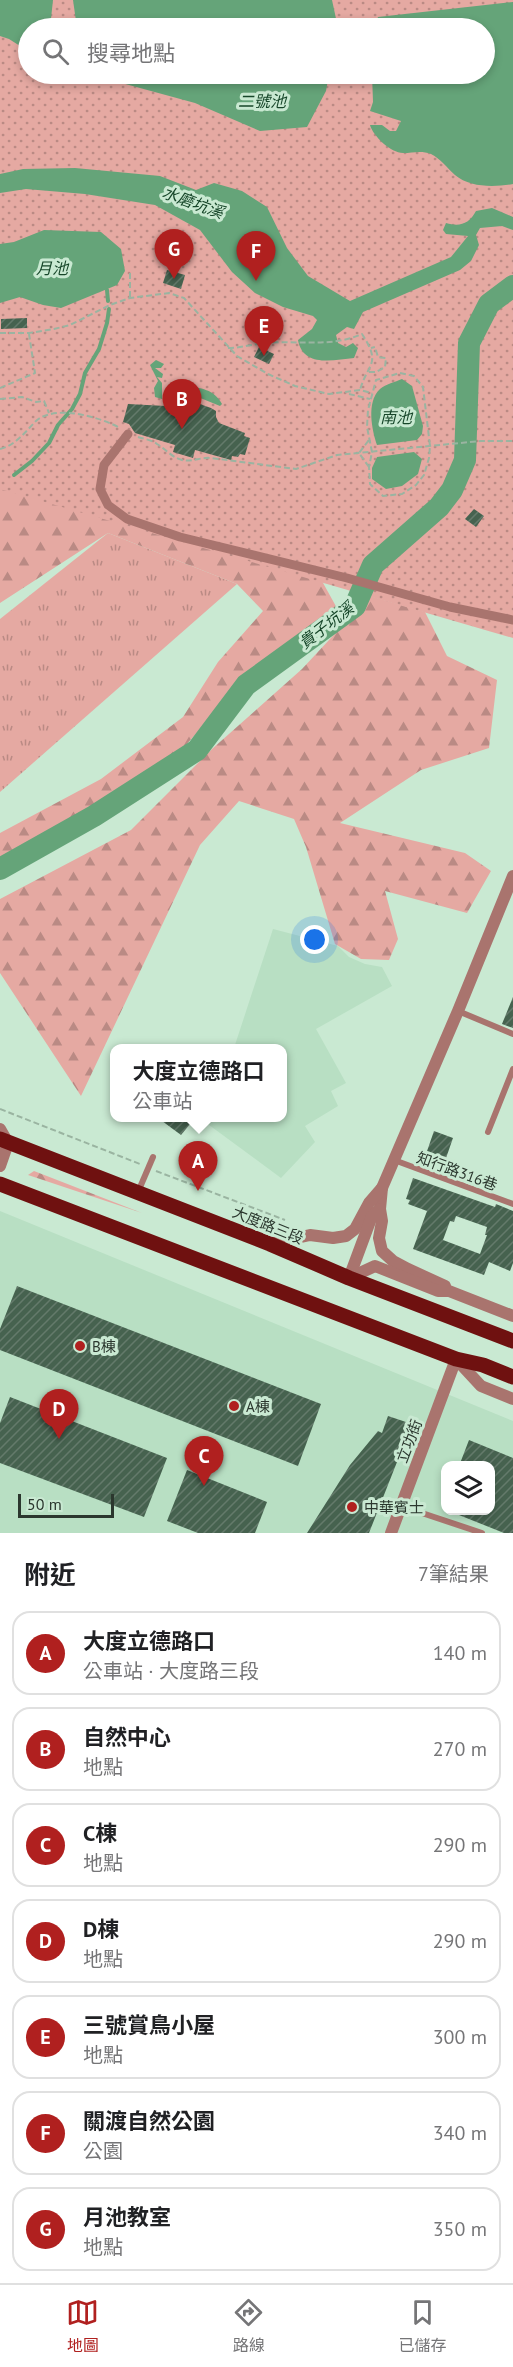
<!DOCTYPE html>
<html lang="zh-TW">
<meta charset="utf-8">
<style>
:root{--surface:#fff;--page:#f6f6f6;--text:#202124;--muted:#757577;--line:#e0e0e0;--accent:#b0201f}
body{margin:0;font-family:"PT Sans","Noto Sans TC",sans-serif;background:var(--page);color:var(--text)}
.controls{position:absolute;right:18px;bottom:18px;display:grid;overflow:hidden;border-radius:12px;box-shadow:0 3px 9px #0003}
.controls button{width:54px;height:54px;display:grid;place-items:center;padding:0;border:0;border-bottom:2px solid var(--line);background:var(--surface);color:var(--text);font:30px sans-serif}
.scale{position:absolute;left:18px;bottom:15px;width:96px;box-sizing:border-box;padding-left:6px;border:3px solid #2b372e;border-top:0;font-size:16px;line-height:21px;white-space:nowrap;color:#2b372e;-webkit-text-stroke:4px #c9e9d2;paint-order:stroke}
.you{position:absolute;left:315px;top:940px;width:21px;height:21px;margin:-15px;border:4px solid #fff;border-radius:50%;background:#1a73e8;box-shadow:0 0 0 9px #1a73e833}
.badge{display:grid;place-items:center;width:39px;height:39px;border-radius:50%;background:var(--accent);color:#fff;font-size:20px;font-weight:700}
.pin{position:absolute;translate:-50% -50px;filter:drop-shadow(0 2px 3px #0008)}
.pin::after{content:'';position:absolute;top:32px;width:21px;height:18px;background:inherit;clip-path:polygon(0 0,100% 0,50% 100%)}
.popup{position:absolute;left:110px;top:1044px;width:177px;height:78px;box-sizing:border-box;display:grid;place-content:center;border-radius:12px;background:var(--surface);filter:drop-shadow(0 2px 4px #0005);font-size:20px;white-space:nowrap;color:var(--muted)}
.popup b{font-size:22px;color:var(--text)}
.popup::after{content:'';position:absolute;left:50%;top:100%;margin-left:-12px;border:12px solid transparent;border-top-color:var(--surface)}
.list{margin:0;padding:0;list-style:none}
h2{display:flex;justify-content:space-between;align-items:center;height:78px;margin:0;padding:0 24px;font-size:26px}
h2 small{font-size:20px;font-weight:400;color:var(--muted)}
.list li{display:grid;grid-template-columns:39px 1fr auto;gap:18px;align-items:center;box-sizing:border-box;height:84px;margin:0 12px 12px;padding:0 12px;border:2px solid var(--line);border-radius:18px}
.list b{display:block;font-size:22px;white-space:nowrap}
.list p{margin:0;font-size:20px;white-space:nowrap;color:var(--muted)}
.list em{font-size:20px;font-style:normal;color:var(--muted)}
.icon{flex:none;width:33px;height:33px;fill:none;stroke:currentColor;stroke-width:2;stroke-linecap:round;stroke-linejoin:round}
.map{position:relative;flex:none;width:513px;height:1533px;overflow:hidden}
.search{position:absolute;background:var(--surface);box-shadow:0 3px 9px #0003;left:18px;right:18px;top:18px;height:66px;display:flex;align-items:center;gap:15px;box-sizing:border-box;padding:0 21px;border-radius:33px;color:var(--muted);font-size:22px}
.sheet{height:750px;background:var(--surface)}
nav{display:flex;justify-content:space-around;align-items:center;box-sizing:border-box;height:84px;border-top:2px solid var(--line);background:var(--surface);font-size:16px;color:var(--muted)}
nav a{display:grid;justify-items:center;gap:3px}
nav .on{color:var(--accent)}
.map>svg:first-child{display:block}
.built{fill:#b8dfc3;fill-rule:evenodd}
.grass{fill:url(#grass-tufts)}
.forest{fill:url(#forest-firs)}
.park{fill:url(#park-dots);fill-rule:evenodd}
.water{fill:#65a479}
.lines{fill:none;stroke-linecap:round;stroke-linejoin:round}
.stream{stroke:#65a479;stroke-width:4}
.river{stroke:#65a479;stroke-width:22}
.building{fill:url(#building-hatch);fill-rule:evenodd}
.path{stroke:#9ab4a1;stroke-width:2;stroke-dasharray:6 3;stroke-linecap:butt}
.service{stroke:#a9746e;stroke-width:6}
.pedestrian{stroke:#a9746e;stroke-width:9}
.minor{stroke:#a9746e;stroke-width:12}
.primary{stroke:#6f1110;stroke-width:15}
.poi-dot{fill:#b0201f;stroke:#c9e9d2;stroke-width:2}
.labels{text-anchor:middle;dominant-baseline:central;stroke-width:6;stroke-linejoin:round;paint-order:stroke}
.street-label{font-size:15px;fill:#2b372e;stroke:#c9e9d2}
.poi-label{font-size:15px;fill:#2b372e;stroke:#c9e9d2;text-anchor:start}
.water-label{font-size:16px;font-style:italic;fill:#164629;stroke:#c9e9d2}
</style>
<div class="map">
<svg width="513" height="1533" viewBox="0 0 513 1533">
<defs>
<pattern id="grass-tufts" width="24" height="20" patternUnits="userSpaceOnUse" patternTransform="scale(1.5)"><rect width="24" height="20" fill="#e5a9a2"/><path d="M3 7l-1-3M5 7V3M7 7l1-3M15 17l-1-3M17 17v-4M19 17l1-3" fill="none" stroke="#ba8a84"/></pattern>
<pattern id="forest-firs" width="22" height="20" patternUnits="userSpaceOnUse" patternTransform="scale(1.5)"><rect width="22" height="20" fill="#e5a9a2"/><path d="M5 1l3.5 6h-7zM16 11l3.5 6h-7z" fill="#ba8a84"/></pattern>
<pattern id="park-dots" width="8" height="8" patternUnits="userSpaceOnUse" patternTransform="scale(1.5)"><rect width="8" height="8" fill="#e5a9a2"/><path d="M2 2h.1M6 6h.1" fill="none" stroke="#ba8a84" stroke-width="1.8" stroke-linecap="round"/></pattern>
<pattern id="building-hatch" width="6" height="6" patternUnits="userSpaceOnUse" patternTransform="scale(1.5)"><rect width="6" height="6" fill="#46624f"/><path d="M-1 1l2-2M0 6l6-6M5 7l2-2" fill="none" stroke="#647a6b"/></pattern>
</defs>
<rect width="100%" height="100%" fill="#c9e9d2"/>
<!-- built -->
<g class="built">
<path d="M273 929 338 946 349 957 365 964 382 967 392 986 316 1029 346 1083 331 1091 338 1106 305 1126 315 1142 281 1178 205 1122 208 1118H282V1048H234Z"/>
<path d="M0 1211 513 1421V1533H0ZM446 1466H490V1510H446Z"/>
</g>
<!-- grass -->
<path class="grass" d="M108 533 237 584 0 792V619Z"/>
<!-- forest -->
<g class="forest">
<path d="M0 339 317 572 338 610 236 690 184 747 89 814 0 858V833L101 779 183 717 218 662 263 611 237 584 108 533 0 603Z"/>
<path d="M370 596 425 612 447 656 497 680 489 748 421 770 340 823 465 853 491 871 467 913 385 891 398 939 389 960 361 959 335 944 306 847 294 819 239 801 200 845 81 1096 0 973V899L131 830 212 749 302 669Z"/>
<path d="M34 1171 142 1213 28 1175Z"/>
</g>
<!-- park -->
<path class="park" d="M0 0H513V638L0 489ZM28 28H484V74H28Z"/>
<!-- water -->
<g class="water">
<path d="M0 0H53L50 28H28V51L9 39 0 36Z"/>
<path d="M73 0H332L338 28H77Z"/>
<path d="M513 2V184C495 187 470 188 455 175 447 168 441 159 431 154 421 150 413 153 403 153 391 153 373 136 370 125H382L390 131H396L401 121 370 111 373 102 372 74H484V28H374L378 17Z"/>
<path d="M95 74H329L326 91 307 127 260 131 195 103 96 76Z"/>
<path d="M75 168 160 176 196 190 214 183 242 191 267 207 287 248 308 276 350 301 451 257 468 236 446 234 443 230 446 223C460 227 469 224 476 211L492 208 513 217V230L502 226 480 228 476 235 479 245 471 261 460 270 363 312 354 329 347 327 336 335 338 343 346 347 353 343 358 348 354 358C334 360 303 368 298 340L312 329 317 320 313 316 283 307 255 293 232 272 200 230 155 205 85 194 26 189 0 193V174L23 169Z"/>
<path d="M44 230 101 232 121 249 125 271 117 285 61 308 43 305 20 297 0 303V244L14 242Z"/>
<path d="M156 360 164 364 161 368H155L163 374 162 378 157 377 162 383V399L155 397 154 388 158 381 150 365Z"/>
<path d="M402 379 412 386 423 426 422 434 417 440 377 445C372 430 366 402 380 389 386 384 395 382 402 379Z"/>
<path d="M185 386C201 388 214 389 222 404L220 406 198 397 169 394 170 387Z"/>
<path d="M414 452 422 459 418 474 402 486 386 489 372 479V468L377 457Z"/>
</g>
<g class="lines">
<!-- stream -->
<g class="stream">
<path d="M107 290 108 301"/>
<path d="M14 475 32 461 49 443 58 425 72 409 80 394 85 373 99 349 107 323 109 309"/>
</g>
<!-- river -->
<path class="river" d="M0 869 94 816 197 750 246 685 355 606 373 565 439 507 452 490 465 460 469 343 489 304 513 286"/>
</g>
<!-- building -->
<g class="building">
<path d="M167 270 185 275 181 289 163 283Z"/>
<path d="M27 318V328L1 329V319Z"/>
<path d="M259 347 274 354 269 364 254 357Z"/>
<path d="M177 399 194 402 211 408 216 411V417L219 423 245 433 244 436 250 438 245 455 240 454 238 457 232 456 231 460 195 450 193 458 173 452 175 445 135 433 129 424 123 422 128 404 166 406 170 400Z"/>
<path d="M474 509 484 516 476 527 465 519Z"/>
<path d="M513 997V1028L502 1024Z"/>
<path d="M158 1118H195L181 1135Z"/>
<path d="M434 1131 453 1138 445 1161 426 1154Z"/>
<path d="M413 1178 495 1207 496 1204 513 1211V1263L510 1271 489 1262 484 1275 413 1249 427 1211 408 1204 410 1200 406 1199ZM456 1216 487 1227 485 1235H487L480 1254 443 1240 450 1221 454 1222Z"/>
<path d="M17 1286 321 1404 298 1466 0 1350V1329Z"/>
<path d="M10 1397 167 1458 144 1517 0 1463V1423Z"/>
<path d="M388 1416 412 1424 369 1533H307L350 1465 378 1431 382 1433Z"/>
<path d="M469 1440 513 1458V1533H504L449 1511 490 1510V1466H459Z"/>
<path d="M187 1470 267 1502 255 1533H198L167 1521Z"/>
</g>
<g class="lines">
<!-- path -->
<g class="path">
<path d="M130 273V298"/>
<path d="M0 333H29L54 329 70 325 110 305 130 298 169 293 184 298 237 356 268 374 295 386 329 394 360 390 372 393"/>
<path d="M228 348C241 348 253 344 265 343 297 340 331 348 362 334 382 365 368 362 360 390"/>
<path d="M369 372H376L385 367 386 358 378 357 375 347 371 348"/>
<path d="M400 373 414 376 423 387 430 446 429 458 424 475 416 485 402 494 383 496 370 484 369 467 372 452 367 427 368 410 376 380Z"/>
<path d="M0 388 35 373 29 334"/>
<path d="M349 394 370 399"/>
<path d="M0 399 22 397 36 402 44 401 49 413"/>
<path d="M138 437C144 439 152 440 157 444 166 449 171 457 182 460 192 462 201 457 211 458L296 469 337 455 481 441H513"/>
<path d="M0 449C16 445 25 432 36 421 55 404 100 417 120 428"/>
<path d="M369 467 359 453 369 440"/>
<path d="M0 1109 140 1164"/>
<path d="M156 1171 285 1220"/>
</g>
<!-- service -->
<g class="service">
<path d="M458 1011 513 1034"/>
<path d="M488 1132 513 1069"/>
<path d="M394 1160 513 1204"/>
<path d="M138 1192 153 1157"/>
<path d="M401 1506 482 1533"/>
</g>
<!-- pedestrian -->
<path class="pedestrian" d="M128 434 104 465 100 489 108 505 127 519 180 537 347 578 450 607 513 620"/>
<!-- minor -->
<g class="minor">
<path d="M0 1129 8 1143 0 1166"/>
<path d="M382 1188 380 1209 382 1221 379 1238 382 1251 393 1261 408 1269 445 1286"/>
<path d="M270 1244 310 1235 333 1238 346 1236 355 1229 369 1203 382 1188 458 1011 513 876"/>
<path d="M349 1278 375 1266 438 1291H449L513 1316"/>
<path d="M349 1278 372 1216 380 1209"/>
<path d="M391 1533 456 1359 481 1386 513 1399"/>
</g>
<!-- primary -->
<g class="primary">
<path d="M0 1139 270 1244 349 1278 513 1341"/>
<path d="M0 1184 456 1359 483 1365 513 1377"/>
</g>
</g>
<!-- markers -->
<g class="poi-dot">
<circle cx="80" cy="1346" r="6"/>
<circle cx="234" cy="1406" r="6"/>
<circle cx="352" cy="1507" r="6"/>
</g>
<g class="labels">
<!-- street labels -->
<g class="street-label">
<text transform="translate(457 1171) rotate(20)">知行路316巷</text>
<text transform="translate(268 1225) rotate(22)">大度路三段</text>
<text transform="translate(409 1441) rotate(-69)">立功街</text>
</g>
<!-- poi labels -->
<g class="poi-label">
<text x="92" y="1346">B棟</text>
<text x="246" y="1406">A棟</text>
<text x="364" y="1507">中華賓士</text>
</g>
<!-- water labels -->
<g class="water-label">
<text x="262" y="101">二號池</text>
<text transform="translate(193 202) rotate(20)">水磨坑溪</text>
<text x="52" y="268">月池</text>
<text x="396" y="417">南池</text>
<text transform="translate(326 625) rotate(-38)">貴子坑溪</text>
</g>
</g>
</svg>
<div class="controls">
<button><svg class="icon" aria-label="layers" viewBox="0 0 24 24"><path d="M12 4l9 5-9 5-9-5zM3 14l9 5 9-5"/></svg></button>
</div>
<div class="scale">50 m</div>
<div class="you"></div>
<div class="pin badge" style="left:198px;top:1191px">A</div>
<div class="popup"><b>大度立德路口</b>公車站</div>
<div class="pin badge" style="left:182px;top:429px">B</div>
<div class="pin badge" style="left:204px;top:1486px">C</div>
<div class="pin badge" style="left:59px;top:1439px">D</div>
<div class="pin badge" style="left:264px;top:356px">E</div>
<div class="pin badge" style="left:256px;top:281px">F</div>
<div class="pin badge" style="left:174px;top:279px">G</div>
<div class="search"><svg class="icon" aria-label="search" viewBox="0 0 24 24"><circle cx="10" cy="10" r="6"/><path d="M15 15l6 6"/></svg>搜尋地點</div>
</div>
<section class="sheet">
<h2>附近<small>7筆結果</small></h2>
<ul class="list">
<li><span class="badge">A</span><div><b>大度立德路口</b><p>公車站 · 大度路三段</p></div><em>140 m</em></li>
<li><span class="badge">B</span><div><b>自然中心</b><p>地點</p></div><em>270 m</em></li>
<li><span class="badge">C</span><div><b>C棟</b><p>地點</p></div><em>290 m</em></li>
<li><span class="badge">D</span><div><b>D棟</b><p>地點</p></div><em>290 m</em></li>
<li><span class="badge">E</span><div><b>三號賞鳥小屋</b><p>地點</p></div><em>300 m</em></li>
<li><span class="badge">F</span><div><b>關渡自然公園</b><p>公園</p></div><em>340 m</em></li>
<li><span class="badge">G</span><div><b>月池教室</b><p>地點</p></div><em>350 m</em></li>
</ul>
</section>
<nav>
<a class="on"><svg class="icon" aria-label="map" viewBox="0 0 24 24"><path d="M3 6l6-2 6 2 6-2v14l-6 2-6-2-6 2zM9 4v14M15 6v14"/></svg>地圖</a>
<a><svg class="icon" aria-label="directions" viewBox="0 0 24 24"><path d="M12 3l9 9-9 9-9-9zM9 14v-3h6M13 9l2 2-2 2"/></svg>路線</a>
<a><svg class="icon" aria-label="saved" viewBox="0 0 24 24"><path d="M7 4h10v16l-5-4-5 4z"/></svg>已儲存</a>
</nav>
